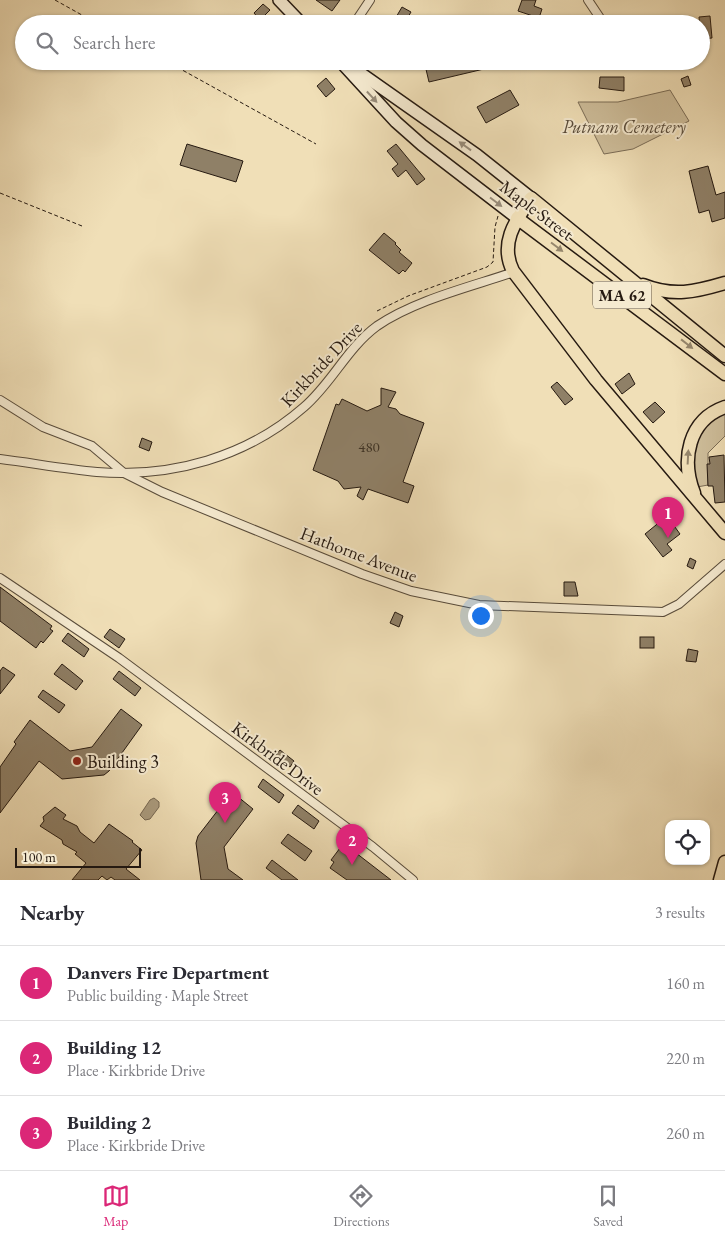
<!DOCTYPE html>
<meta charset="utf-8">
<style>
:root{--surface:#fff;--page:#f2f2f3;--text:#2b2b33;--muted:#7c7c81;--line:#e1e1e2;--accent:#db2777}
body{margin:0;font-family:"EB Garamond",serif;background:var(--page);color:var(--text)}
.controls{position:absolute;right:15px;bottom:15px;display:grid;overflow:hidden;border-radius:10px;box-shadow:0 1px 4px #0004}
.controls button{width:45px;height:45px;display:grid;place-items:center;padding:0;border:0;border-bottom:1px solid var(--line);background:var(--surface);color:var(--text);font:25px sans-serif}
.scale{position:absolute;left:15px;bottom:12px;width:126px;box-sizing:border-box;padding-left:5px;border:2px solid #261a11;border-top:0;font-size:14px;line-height:18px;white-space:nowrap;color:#261a11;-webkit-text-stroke:4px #f5ead0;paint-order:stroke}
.you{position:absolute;left:480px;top:615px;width:18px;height:18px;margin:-12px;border:4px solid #fff;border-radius:50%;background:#1a73e8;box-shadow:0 0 0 8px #1a73e833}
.badge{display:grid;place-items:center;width:32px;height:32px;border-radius:50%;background:var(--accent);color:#fff;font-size:16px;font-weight:700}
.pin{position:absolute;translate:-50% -41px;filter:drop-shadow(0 1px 2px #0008)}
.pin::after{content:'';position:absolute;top:26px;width:18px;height:15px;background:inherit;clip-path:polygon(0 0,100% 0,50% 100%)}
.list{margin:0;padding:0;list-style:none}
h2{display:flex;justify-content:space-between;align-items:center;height:65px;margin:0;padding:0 20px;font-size:21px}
h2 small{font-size:16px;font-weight:400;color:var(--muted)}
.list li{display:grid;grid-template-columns:32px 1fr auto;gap:15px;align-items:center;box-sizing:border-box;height:75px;padding:0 20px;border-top:1px solid var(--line)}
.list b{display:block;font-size:19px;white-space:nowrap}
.list p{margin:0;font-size:16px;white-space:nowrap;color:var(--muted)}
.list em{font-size:16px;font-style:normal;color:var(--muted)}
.icon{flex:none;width:28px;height:28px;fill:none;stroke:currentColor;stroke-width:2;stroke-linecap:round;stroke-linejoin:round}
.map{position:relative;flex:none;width:725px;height:880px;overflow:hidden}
.search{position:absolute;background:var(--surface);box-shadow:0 1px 4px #0004;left:15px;right:15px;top:15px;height:55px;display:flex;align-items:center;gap:12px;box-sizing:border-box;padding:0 18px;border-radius:28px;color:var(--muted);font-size:19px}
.sheet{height:290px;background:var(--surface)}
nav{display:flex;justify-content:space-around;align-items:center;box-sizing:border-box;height:70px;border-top:1px solid var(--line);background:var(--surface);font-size:14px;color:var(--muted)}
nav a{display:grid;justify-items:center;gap:2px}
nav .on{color:var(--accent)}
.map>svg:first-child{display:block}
.green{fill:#cebe9b;stroke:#7a6c56}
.water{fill:#ab9c7f;stroke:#766853}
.building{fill:#8f8067;stroke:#261a11}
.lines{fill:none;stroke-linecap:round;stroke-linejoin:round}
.street-casing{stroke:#584b3a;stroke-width:10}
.secondary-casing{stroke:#261a11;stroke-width:14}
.primary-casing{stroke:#261a11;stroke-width:15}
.path{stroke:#261a11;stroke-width:1;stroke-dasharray:4 2.5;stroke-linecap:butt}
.street{stroke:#f5ead0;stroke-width:8}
.secondary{stroke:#f5ead0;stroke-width:11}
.primary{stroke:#f0dfb7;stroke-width:12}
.oneway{fill:#988c7a}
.oneway2{fill:#95866c}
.poi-dot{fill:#8f2418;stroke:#f5ead0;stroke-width:2}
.labels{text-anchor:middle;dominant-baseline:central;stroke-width:4;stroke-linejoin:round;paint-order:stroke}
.number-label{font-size:15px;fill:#403426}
.shield{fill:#f5ead0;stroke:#64584a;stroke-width:1}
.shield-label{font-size:16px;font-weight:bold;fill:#261a11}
.park-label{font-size:18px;font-style:italic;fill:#584b3a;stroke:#f5ead0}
.street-label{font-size:18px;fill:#261a11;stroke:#f5ead0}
.poi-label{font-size:18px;fill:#261a11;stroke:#f5ead0;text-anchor:start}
</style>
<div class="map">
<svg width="725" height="880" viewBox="0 0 725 880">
<rect width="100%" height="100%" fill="#f0dfb7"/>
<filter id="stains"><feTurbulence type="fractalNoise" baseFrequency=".004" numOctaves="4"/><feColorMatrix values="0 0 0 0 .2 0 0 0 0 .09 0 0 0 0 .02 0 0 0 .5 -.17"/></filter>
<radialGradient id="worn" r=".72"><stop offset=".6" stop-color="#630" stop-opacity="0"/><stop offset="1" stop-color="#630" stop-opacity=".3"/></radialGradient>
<!-- green -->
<g class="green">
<path d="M670 90 689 121 633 149 604 154 578 102H618Z"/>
<path d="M725 412V436L708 453V485L697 487 690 458 704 426Z"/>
</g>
<!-- water -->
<path class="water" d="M154 798 159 802V807L150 819 145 820 140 815 150 800Z"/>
<!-- building -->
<g class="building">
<path d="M316 0H340L332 11Z"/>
<path d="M522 0H536L534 6 542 9 539 18 518 11Z"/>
<path d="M263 4 270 10 260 20 254 13Z"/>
<path d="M402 7 411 12 404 24 395 19Z"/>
<path d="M710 16 712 38 701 39 699 17Z"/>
<path d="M441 61H505V64L429 82 425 65Z"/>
<path d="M688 76 691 85 684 87 681 79Z"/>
<path d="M600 77H624V91L599 88Z"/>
<path d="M326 78 335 89 326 97 317 86Z"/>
<path d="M510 90 519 105 486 123 477 107Z"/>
<path d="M187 144 243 161 236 182 180 165Z"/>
<path d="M396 144 425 179 417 185 406 170 398 177 392 169 398 164 387 151Z"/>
<path d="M708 166 716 195 725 192V218L712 222 709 210 699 213 689 171Z"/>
<path d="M384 233 396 243 395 244 401 250 399 252 412 263 405 272 403 270 399 274 369 250Z"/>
<path d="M629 373 635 384 622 394 615 384Z"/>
<path d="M557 382 573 399 565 405 551 387Z"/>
<path d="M381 388 396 392 388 407 396 409 400 414 424 423 403 482 414 486 408 503 368 489 363 500 357 496 361 487 344 489 338 481 313 470 336 404 339 405 342 399 367 411 381 405Z"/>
<path d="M655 402 665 412 653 423 643 412Z"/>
<path d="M142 438 152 442 149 451 139 447Z"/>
<path d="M724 455 725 502 715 503 713 486H708L707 464H710L709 457Z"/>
<path d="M667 516 680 534 667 544 672 550 663 557 645 534Z"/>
<path d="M690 558 696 561 693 569 687 566Z"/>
<path d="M564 582H575L578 596H564Z"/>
<path d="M0 587 52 626 50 629 53 631 43 643 41 641 36 648 0 621Z"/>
<path d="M395 612 403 616 399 627 390 623Z"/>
<path d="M110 629 125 639 119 648 104 637Z"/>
<path d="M68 633 89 649 84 657 62 641Z"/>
<rect x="640" y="637" width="14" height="11"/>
<path d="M688 649 698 651 696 662 686 661Z"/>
<path d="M62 664 83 681 76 690 54 674Z"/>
<path d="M3 667 15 675 0 694V671Z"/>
<path d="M119 671 141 688 135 696 113 679Z"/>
<path d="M43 690 65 705 59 713 38 697Z"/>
<path d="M121 709 142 725 109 771 104 775 62 779 39 761 0 813V767L16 744 14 742 30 720 70 751 92 747Z"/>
<path d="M280 750 294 761 290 767 275 756Z"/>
<path d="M263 779 284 795 279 803 258 787Z"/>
<path d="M232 792 253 809 224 847 228 869 243 880H201L196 843 198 836Z"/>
<path d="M298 805 319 821 314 829 292 813Z"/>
<path d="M55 807 66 815 63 819 77 826 80 832 94 843 109 824 133 841 132 842 142 850 126 869 140 880H115L111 877 107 880 102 876 98 880H72L86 863 75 854 77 852 63 844 62 840 40 826 44 821 43 817Z"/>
<path d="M288 834 312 851 305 861 281 843Z"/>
<path d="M347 846 391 880H347L330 868 334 862 331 860 340 848 343 850Z"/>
<path d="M272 860 298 880H282L266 868Z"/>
</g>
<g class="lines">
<defs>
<g id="street">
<path d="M588 0 604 24"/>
<path d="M354 24 370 0"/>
<path d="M0 400 43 427 92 446 124 473 162 492 362 574 411 591 479 605 663 612 679 604 725 564"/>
<path d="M0 459C32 463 65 469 97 472 172 478 247 457 304 407 332 383 347 348 377 326 415 300 470 287 514 272"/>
<path d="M0 578 119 658 373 847 413 880"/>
</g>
<g id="secondary">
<path d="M279 0 302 24"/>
<path d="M340 61 396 122 422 145 517 218"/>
<path d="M349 65 477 155 531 198"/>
</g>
<g id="primary">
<path d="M517 218 725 374"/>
<path d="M643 285C673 297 695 292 725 283"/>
<path d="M725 356 531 198C516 220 499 243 513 271L596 380 725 533"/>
<path d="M694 493C681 460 688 420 725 407"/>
<path d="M720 880 725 862"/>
</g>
</defs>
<!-- street casing -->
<use href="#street" class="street-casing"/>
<!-- secondary casing -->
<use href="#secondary" class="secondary-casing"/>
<!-- primary casing -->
<use href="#primary" class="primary-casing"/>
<!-- path -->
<g class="path">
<path d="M55 0 98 24"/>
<path d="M166 61 316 144"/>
<path d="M0 193 82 226"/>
<path d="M377 311 408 296 487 267 493 262 495 227 498 216"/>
</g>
<!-- street -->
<use href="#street" class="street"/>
<!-- secondary -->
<use href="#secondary" class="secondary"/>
<!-- primary -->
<use href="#primary" class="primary"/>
</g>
<!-- one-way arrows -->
<defs><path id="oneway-solid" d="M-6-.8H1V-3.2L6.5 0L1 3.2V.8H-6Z" transform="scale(1.25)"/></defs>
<g class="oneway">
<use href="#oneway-solid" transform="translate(372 97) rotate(47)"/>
<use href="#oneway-solid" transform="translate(465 146) rotate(-144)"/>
<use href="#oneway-solid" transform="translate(496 202) rotate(37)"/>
</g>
<g class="oneway2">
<use href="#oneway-solid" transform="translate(557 247) rotate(37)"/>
<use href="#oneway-solid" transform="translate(687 344) rotate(38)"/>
<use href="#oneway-solid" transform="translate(688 457) rotate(-87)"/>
</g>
<!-- markers -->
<circle class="poi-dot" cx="77" cy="761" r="5"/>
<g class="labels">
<!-- number labels -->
<g class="number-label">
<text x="369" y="446">480</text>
</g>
<!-- shield labels -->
<rect class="shield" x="593" y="281.5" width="58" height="27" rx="4"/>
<g class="shield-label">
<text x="622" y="295">MA 62</text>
</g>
<!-- park labels -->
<g class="park-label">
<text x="624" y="126">Putnam Cemetery</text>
</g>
<!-- street labels -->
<g class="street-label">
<text transform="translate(537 210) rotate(37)">Maple Street</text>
<text transform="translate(321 364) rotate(-47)">Kirkbride Drive</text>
<text transform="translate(359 554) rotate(21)">Hathorne Avenue</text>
<text transform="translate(278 758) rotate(37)">Kirkbride Drive</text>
</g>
<!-- poi labels -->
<g class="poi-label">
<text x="87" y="761">Building 3</text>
</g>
</g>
<rect width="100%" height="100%" filter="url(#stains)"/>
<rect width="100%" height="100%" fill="url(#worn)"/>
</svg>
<div class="controls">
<button><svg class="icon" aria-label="locate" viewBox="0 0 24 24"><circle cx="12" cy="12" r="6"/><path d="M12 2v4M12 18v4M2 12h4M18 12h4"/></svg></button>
</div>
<div class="scale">100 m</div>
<div class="you"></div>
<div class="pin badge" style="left:668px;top:538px">1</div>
<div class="pin badge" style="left:352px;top:865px">2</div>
<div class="pin badge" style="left:225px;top:823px">3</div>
<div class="search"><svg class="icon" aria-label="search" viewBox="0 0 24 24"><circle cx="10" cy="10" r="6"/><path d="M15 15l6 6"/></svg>Search here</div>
</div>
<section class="sheet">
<h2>Nearby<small>3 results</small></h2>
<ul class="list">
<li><span class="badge">1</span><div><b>Danvers Fire Department</b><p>Public building · Maple Street</p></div><em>160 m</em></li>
<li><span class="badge">2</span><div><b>Building 12</b><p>Place · Kirkbride Drive</p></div><em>220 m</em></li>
<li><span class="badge">3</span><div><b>Building 2</b><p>Place · Kirkbride Drive</p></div><em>260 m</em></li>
</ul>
</section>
<nav>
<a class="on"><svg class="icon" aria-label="map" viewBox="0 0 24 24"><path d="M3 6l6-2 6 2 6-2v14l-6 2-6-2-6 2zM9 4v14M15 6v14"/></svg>Map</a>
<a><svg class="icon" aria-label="directions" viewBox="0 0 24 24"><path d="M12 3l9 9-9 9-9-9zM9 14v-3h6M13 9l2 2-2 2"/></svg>Directions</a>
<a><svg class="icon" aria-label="saved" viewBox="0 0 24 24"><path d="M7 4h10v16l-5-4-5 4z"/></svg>Saved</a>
</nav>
